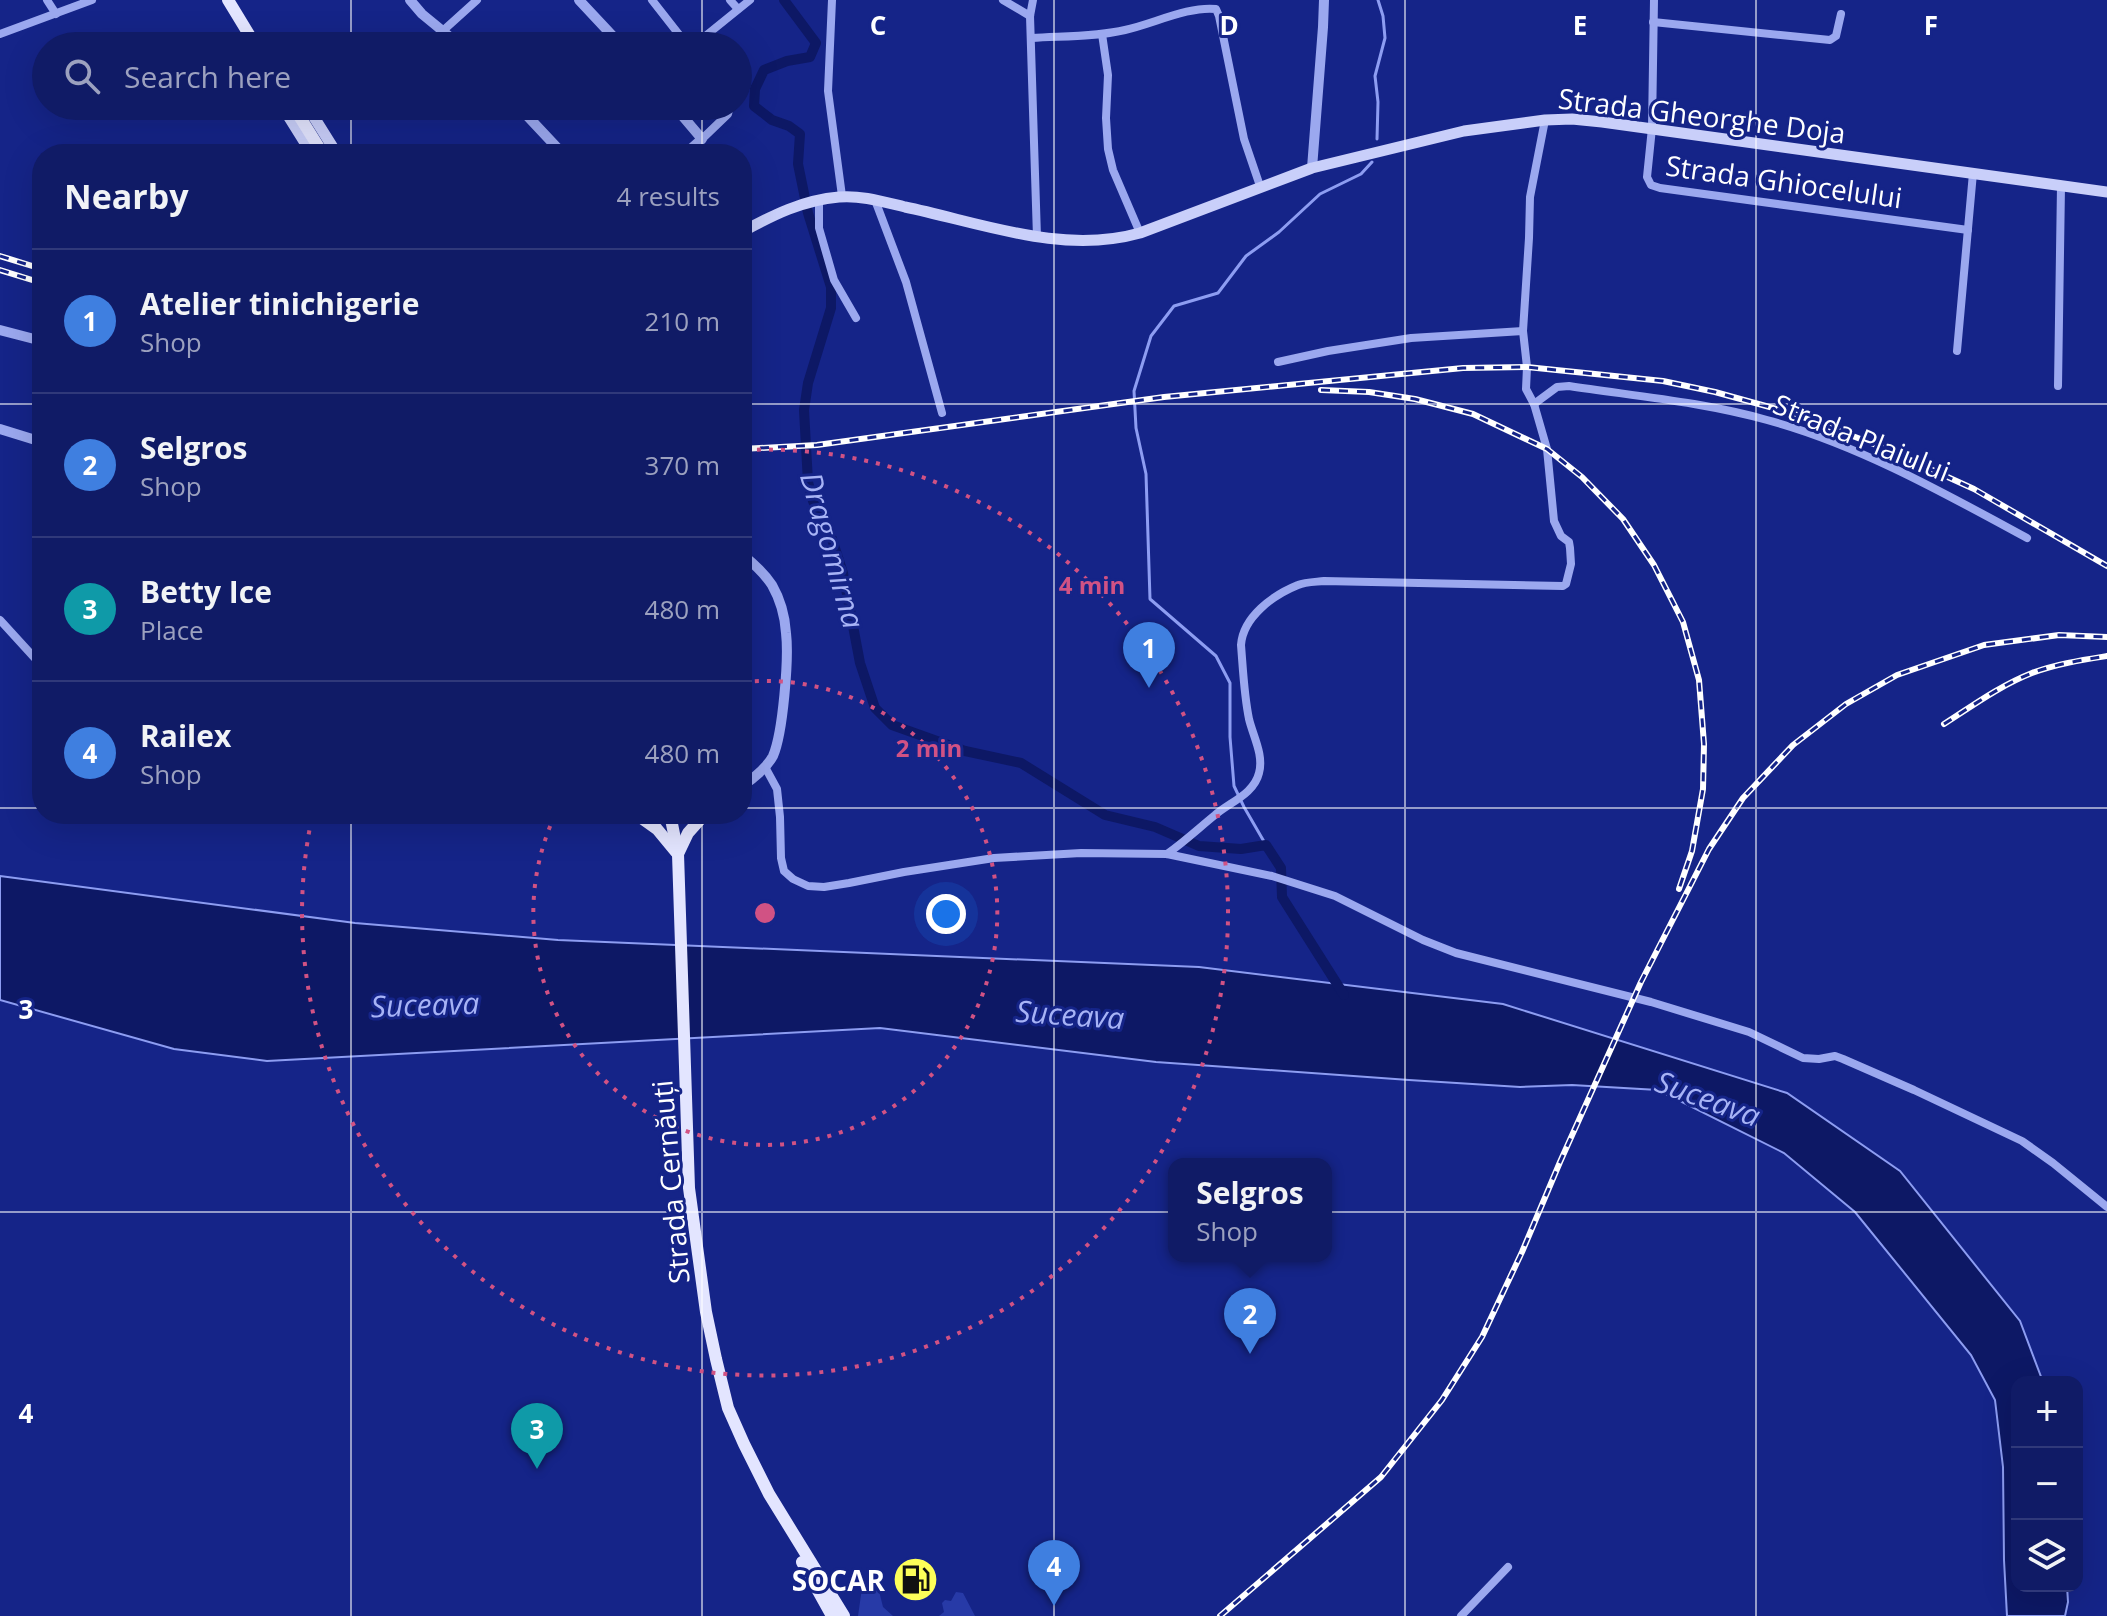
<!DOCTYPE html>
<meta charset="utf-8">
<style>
:root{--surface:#101b66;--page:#1e286f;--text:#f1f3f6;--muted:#9ca1bf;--line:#30397a;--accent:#fdff59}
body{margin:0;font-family:"Open Sans",sans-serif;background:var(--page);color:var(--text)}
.controls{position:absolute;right:24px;bottom:24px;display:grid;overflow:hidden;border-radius:16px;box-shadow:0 8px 32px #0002}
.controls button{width:72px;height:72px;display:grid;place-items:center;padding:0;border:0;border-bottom:2px solid var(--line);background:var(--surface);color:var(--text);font:40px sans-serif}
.you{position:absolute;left:946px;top:914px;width:28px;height:28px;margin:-20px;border:6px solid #fff;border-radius:50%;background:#1a73e8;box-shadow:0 0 0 12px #1a73e833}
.badge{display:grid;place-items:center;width:52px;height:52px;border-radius:50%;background:var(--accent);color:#fff;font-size:26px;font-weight:700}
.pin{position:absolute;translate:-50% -66px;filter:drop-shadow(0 2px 4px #0008)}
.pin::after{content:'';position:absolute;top:42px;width:28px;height:24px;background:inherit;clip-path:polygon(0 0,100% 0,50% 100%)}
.popup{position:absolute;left:1168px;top:1158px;width:164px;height:104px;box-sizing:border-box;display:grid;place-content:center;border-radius:16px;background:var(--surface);filter:drop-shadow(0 2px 6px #0005);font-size:26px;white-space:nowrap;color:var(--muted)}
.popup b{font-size:30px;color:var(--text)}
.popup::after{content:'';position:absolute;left:50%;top:100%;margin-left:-16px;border:16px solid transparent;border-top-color:var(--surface)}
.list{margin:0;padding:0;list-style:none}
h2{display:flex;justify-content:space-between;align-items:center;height:104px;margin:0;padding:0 32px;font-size:34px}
h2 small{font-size:26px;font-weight:400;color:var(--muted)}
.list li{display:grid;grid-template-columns:52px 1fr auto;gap:24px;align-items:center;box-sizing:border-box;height:144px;padding:0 32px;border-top:2px solid var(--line)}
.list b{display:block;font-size:30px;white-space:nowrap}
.list p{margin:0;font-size:26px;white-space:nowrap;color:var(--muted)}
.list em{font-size:26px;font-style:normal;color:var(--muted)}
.icon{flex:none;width:44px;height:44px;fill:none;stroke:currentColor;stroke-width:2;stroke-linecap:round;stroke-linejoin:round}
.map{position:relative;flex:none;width:2107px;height:1616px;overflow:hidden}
.search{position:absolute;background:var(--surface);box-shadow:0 8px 32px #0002;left:32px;top:32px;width:720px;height:88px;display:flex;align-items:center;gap:20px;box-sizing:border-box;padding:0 28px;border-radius:44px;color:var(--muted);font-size:30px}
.panel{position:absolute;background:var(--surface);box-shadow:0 8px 32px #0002;left:32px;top:144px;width:720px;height:680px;border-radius:32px}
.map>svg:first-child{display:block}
.green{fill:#273aa7}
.water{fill:#0d1865;stroke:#8d9df2;stroke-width:2}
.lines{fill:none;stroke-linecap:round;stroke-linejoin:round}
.stream{stroke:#8d9df2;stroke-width:3}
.canal{stroke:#0d1865;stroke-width:10}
.minor{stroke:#9ba8ef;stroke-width:8}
.tertiary{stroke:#9ba8ef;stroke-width:10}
.secondary{stroke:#c9cffa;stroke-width:11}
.primary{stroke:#e3e5ff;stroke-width:12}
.rail-casing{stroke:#fff;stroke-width:6}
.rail{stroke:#152488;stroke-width:3;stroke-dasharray:9;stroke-linecap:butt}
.grid{fill:none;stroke:#fff;stroke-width:2;stroke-opacity:0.55}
.ring{fill:none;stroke:#d15284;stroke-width:4;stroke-dasharray:4 8}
.labels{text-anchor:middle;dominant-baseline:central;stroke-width:6;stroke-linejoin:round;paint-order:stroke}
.street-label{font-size:28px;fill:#fff;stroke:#152488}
.poi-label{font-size:28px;font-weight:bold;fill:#fff;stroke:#152488;text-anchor:end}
.water-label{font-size:30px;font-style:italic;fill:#a7b3f6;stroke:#152488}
.grid-label{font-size:26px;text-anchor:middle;font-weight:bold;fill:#fff;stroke:#152488;stroke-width:6;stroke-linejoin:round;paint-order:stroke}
.centre{fill:#d15284;stroke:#152488;stroke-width:4}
.ring-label{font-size:24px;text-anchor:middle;font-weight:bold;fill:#d15284;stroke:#152488;stroke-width:6;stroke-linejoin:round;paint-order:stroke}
</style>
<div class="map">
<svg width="2107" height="1616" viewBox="0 0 2107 1616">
<rect width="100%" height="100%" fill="#152488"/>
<!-- green -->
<g class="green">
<path d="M871 1580 877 1583 883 1607 893 1616H858L862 1588Z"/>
<path d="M956 1592 963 1593 975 1616H939L944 1612 942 1603 945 1600 951 1601Z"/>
</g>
<!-- water -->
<path class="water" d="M0 876 355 923 558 940 1199 967 1503 1004 1787 1093 1900 1171 2020 1321 2043 1382H2017V1586H2067L2068 1602 2065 1616H2007L2004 1560 2003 1467 1995 1400 1971 1355 1855 1212 1784 1153 1658 1090 1572 1085 1520 1087 1409 1080 1156 1062 880 1028 267 1061 174 1049 0 1000Z"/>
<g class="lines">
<!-- stream -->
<g class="stream">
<path d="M1377 139 1378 102 1375 76 1385 38 1383 16 1378 0"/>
<path d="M1266 845 1244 807 1234 786 1230 737V683L1216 656 1150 599 1146 474 1136 428 1134 391 1151 336 1174 306 1218 293 1246 256 1279 232 1320 194 1361 174 1372 162"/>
</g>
<!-- canal -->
<path class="canal" d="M784 0 816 43 810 57 787 61 764 70 755 89 754 106 772 120 789 126 800 134 798 164 808 213 831 287V308L808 383 804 410 808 482 813 501 832 539 843 573 860 663 875 708 892 725 965 751 1021 763 1105 815 1155 827 1199 846 1241 849 1266 845 1281 868 1282 897 1344 995"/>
<!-- minor -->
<g class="minor">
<path d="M47 0 56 14"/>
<path d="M652 0 688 46"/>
<path d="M730 0 738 9"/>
<path d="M832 0 828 91 842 196"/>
<path d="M1003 0 1030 16"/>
<path d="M1033 0 1030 16 1037 237"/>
<path d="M1654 0 1652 128 1647 177 1651 185 1660 188 1968 230"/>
<path d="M1653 22 1830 40 1836 36 1841 14"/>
<path d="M0 34 92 0"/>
<path d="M1102 34 1108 75 1106 118 1108 149 1113 170 1140 233"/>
<path d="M1032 38C1062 36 1095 37 1125 30 1153 24 1188 6 1216 9L1219 16 1244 139 1260 186"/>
<path d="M426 46 477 0"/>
<path d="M693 46 750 0"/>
<path d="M702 139 728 114 730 106"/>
<path d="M819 200V228L834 280 856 318"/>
<path d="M875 200 906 282 942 413"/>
<path d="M1957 351 1973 173"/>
<path d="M1278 362 1328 351 1411 338 1523 331"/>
<path d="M2058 386 2061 186"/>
<path d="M1534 404 1557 387 1569 386C1635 396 1703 402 1767 420 1857 444 1946 494 2027 538"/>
<path d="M0 620 42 666"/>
<path d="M765 767 777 789 780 817 781 858 784 871 793 879 808 886 824 887 849 883 904 872 994 858 1081 853 1167 854 1272 876 1335 896 1423 940 1456 953 1651 1002 1749 1032 1803 1058 1819 1059 1835 1056 1843 1059 1914 1090 2022 1141 2053 1163 2107 1207"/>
<path d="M1167 854C1184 842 1199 828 1215 815 1230 802 1254 794 1259 773 1264 755 1253 736 1249 719 1244 695 1243 669 1241 645 1243 617 1273 595 1298 585 1305 582 1315 582 1324 581L1563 586 1566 584 1571 564 1570 548 1569 542 1561 536 1554 521 1547 449 1534 404 1526 389 1527 367 1523 331 1529 238 1530 197 1545 120"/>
<path d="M1461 1616 1508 1567"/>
</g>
<!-- tertiary -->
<g class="tertiary">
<path d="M410 0 422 14 461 46"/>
<path d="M579 0 622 46"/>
<path d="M518 106 563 154"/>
<path d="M674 106 702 139 685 154"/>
<path d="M1312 168 1323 27 1324 0"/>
<path d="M0 330 42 341"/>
<path d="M0 429 42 442"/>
<path d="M742 554C753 563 764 573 772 585 780 599 785 617 786 633 789 658 783 733 773 756 766 769 754 778 742 786"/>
</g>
<!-- secondary -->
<g class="secondary">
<path d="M282 106 312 154"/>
<path d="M307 106 337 154"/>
<path d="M742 232C773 215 803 200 839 197 861 195 884 202 905 207 982 223 1062 255 1140 233L1312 168 1464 131 1545 120 1572 119 1602 122 2107 192"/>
</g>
<!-- primary -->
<g class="primary">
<path d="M228 0 256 46"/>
<path d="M293 106 323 154"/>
<path d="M636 814 657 829 676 852"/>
<path d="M670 814 678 854 689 1188 706 1312 716 1359 728 1408 744 1444 769 1494 844 1616"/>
<path d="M678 854 688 833 705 814"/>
<path d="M802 1562 832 1616"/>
</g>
<defs>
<g id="rail">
<path d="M0 256 42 269"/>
<path d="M0 270 42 283"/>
<path d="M1321 390 1369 392 1415 399 1473 414 1547 449 1582 477 1623 519 1654 565 1683 622 1699 680 1704 744 1703 789 1692 851 1679 889"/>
<path d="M742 449 817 445 1164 397 1463 368 1527 367 1663 381 1715 392 1795 414 1884 448 1974 489 2107 566"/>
<path d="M1944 724C1972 706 2001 685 2032 673 2056 664 2082 660 2107 656"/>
<path d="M1220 1616 1381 1477 1442 1400 1482 1337 1522 1252 1560 1162 1641 982 1709 849 1743 798 1793 745 1846 704 1897 675 1984 645 2059 635 2107 637"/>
</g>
</defs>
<!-- rail casing -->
<use href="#rail" class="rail-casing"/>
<!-- rail -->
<use href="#rail" class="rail"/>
</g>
<!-- grid -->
<path class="grid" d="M351 0V46M702 0V46M1054 0V1616M1405 0V1616M1756 0V1616M351 106V154M702 106V154M0 404H42M742 404H2107M0 808H42M742 808H2107M351 814V1616M702 814V1616M0 1212H2107"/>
<!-- distance rings -->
<g class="ring">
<path d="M743 682A232 232 0 1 1 555 815"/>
<path d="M745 450A463 463 0 1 1 312 817"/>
</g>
<!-- icons -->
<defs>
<symbol id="fuel-disc" viewBox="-11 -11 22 22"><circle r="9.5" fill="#fdff59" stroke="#152488"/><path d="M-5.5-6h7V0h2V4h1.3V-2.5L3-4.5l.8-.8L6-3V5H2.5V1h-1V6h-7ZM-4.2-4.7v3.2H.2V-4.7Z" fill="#111"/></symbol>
</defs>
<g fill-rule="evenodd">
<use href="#fuel-disc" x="890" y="1554" width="51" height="51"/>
</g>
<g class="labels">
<!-- street labels -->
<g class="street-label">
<text transform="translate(1702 115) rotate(7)">Strada Gheorghe Doja</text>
<text transform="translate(1784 181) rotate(8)">Strada Ghiocelului</text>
<text transform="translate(1862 437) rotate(22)">Strada Plaiului</text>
<text transform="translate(670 1182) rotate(-95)">Strada Cernăuți</text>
</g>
<!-- poi labels -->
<g class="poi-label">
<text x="885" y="1580">SOCAR</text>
</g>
<!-- water labels -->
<g class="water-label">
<text transform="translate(833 550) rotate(74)">Dragomirna</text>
<text transform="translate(425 1004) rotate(-2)">Suceava</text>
<text transform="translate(1070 1014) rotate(4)">Suceava</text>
<text transform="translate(1708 1098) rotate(20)">Suceava</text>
</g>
</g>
<g class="grid-label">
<text x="878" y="35">C</text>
<text x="1229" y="35">D</text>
<text x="1580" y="35">E</text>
<text x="1931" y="35">F</text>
<text x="26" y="1019">3</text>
<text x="26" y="1423">4</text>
</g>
<circle cx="765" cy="913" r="12" class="centre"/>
<g class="ring-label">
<text x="1092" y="594">4 min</text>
<text x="929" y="757">2 min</text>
</g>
</svg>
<div class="controls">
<button>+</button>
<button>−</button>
<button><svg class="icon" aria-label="layers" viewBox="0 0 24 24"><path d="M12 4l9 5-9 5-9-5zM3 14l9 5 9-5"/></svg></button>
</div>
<div class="you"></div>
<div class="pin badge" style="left:1149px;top:688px;background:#3f7fe0">1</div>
<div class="pin badge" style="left:1250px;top:1354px;background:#3f7fe0">2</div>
<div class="popup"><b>Selgros</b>Shop</div>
<div class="pin badge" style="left:537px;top:1469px;background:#0f9aa8">3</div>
<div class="pin badge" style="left:1054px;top:1606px;background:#3f7fe0">4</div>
<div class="search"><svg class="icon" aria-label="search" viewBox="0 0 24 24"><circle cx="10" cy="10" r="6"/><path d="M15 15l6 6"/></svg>Search here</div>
<section class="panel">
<h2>Nearby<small>4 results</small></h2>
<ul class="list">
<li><span class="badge" style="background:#3f7fe0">1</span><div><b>Atelier tinichigerie</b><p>Shop</p></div><em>210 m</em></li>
<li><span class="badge" style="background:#3f7fe0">2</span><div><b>Selgros</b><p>Shop</p></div><em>370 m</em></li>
<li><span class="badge" style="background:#0f9aa8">3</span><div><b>Betty Ice</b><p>Place</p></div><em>480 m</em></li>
<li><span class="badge" style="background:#3f7fe0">4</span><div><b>Railex</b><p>Shop</p></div><em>480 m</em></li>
</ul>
</section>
</div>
